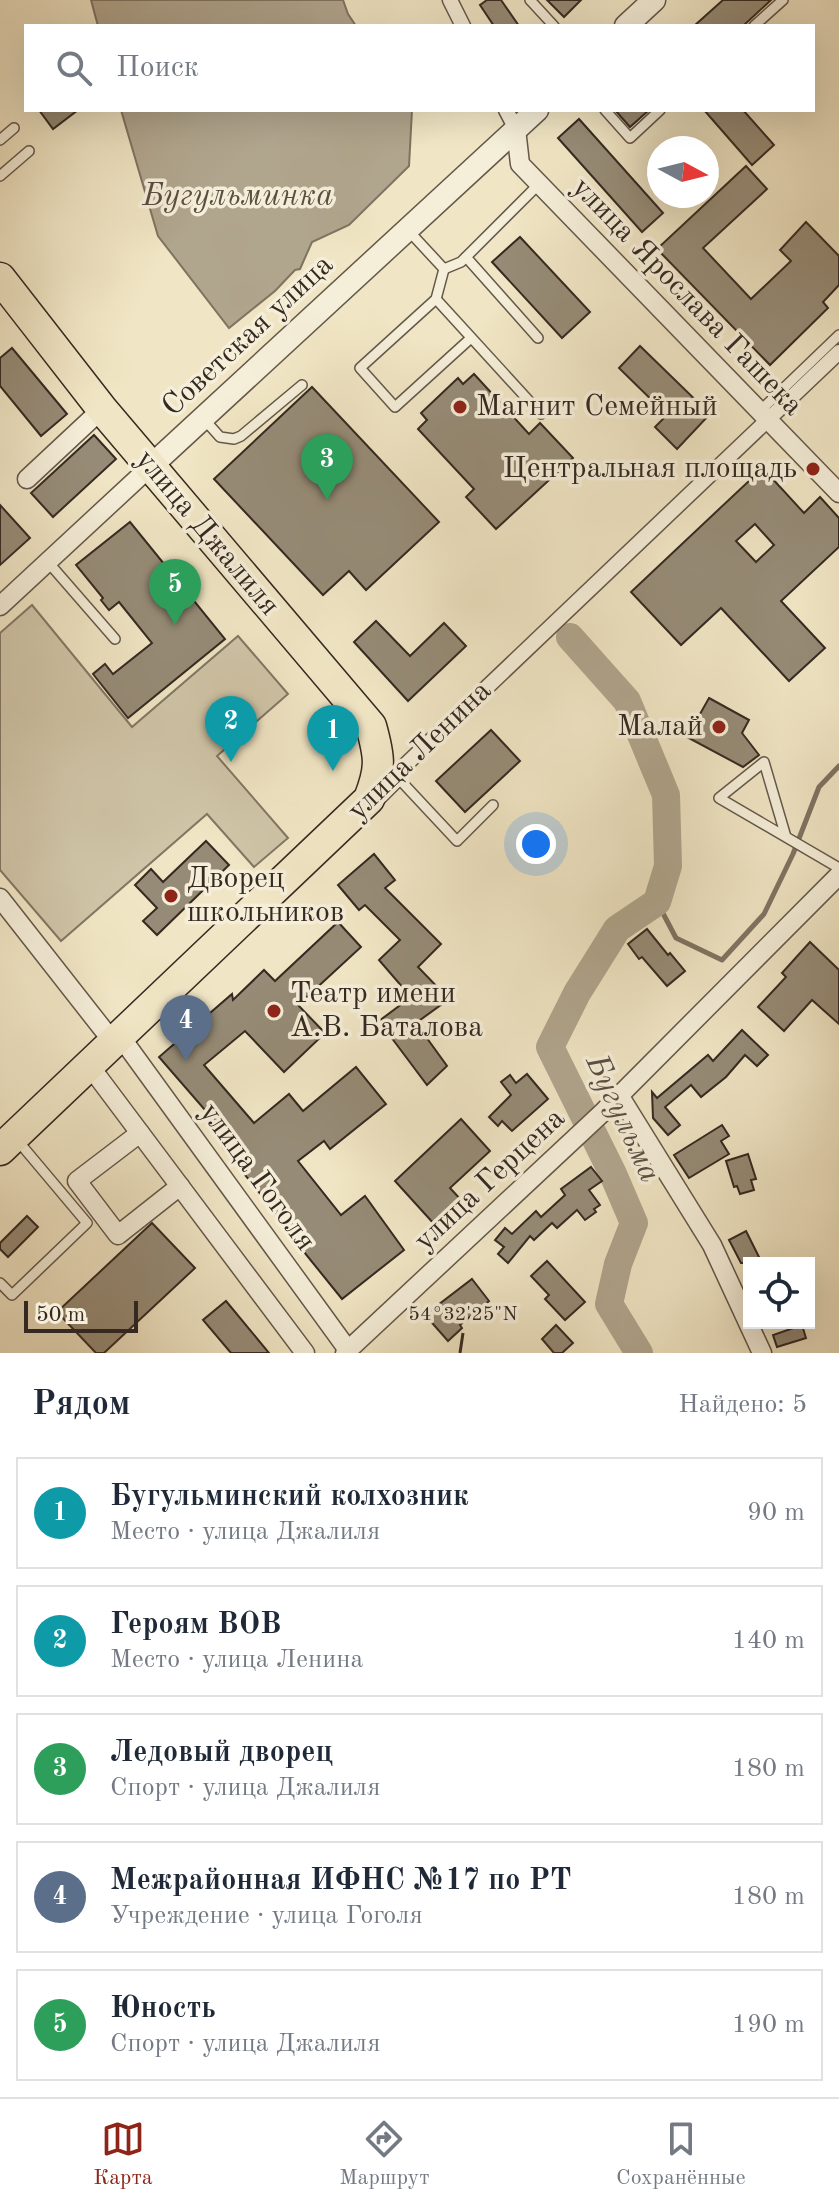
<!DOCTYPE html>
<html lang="ru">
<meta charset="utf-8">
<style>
:root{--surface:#fff;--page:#f6f6f7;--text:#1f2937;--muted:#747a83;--line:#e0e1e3;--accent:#8f2418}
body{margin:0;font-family:"Old Standard TT",serif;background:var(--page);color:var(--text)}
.controls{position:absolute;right:24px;bottom:24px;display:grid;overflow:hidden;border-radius:0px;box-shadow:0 8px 32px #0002}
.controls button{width:72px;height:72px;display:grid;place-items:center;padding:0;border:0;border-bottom:2px solid var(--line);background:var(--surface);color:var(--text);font:40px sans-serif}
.compass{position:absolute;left:647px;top:136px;width:72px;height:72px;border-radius:50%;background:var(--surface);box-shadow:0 8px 32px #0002;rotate:97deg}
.scale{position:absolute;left:24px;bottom:20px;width:114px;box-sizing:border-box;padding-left:8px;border:4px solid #352921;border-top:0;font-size:22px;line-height:28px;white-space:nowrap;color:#352921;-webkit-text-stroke:6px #f5eed9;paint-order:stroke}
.you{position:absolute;left:536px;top:844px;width:28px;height:28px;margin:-20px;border:6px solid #fff;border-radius:50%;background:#1a73e8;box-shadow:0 0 0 12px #1a73e833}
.badge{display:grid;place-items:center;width:52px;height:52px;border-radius:50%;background:var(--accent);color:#fff;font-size:26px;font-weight:700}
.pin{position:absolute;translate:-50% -66px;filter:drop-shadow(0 2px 4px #0008)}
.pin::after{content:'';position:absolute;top:42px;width:28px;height:24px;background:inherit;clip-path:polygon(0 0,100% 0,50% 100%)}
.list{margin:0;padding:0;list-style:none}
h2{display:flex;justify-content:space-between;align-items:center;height:104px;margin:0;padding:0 32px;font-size:34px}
h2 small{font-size:26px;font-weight:400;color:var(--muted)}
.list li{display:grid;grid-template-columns:52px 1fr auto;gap:24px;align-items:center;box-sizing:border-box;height:112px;margin:0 16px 16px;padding:0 16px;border:2px solid var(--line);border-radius:0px}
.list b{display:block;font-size:30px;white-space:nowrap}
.list p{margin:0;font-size:26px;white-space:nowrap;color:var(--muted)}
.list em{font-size:26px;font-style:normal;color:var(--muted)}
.icon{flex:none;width:44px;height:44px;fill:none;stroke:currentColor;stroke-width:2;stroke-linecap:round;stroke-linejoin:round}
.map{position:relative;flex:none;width:839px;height:1353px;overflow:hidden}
.search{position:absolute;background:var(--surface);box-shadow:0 8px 32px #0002;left:24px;right:24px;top:24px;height:88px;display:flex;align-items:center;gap:20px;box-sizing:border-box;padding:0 28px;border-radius:0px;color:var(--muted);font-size:30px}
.sheet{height:744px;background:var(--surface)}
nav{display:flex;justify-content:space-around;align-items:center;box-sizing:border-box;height:112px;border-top:2px solid var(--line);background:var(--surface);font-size:22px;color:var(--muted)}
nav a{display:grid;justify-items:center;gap:4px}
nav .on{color:var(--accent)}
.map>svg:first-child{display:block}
.green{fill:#d0c5a8;stroke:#827764;stroke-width:2}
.water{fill:#b0a58d;stroke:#7f7362;stroke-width:2}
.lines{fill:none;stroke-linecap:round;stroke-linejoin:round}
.stream{stroke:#7f7362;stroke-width:5}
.river{stroke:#b0a58d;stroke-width:28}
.building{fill:#968b76;stroke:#352921;stroke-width:2;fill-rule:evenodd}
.service-casing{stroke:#64584a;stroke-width:12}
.pedestrian-casing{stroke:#64584a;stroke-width:17}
.minor-casing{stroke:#64584a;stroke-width:21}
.tertiary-casing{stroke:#64584a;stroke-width:25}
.primary-casing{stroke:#352921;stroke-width:33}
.service{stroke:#f5eed9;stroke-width:9}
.pedestrian{stroke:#f5eed9;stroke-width:14}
.minor{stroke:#f5eed9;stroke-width:18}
.tertiary{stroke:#f5eed9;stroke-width:22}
.primary{stroke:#f0e5c4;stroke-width:30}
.ticks{fill:none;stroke:#352921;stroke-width:3}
.poi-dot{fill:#8f2418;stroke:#f5eed9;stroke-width:3}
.labels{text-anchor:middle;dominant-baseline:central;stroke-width:7;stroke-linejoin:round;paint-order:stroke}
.street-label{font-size:30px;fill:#352921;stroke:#f5eed9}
.poi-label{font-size:30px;fill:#352921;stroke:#f5eed9;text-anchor:start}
.water-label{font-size:32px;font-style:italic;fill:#5a4e41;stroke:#f5eed9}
.ticks-label{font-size:20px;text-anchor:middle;fill:#352921;stroke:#f5eed9;stroke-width:7;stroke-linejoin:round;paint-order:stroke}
</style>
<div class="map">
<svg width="839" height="1353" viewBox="0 0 839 1353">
<rect width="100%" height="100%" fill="#f0e5c4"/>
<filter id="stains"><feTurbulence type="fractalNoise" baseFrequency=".0025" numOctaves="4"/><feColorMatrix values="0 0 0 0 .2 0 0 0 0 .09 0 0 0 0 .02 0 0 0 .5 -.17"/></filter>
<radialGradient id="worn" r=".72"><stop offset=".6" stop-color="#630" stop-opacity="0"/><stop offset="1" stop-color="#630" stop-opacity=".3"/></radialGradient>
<!-- green -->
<path class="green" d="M32 605 132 727 238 636 288 694 217 756 288 838 254 867 207 814 61 941 0 870V633Z"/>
<!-- water -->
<g class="water">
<path d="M91 0H343L348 14 356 26H98Z"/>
<path d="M121 110H412L409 166 349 225 312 242 300 269 295 270 275 291 229 328 158 236Z"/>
</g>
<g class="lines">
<!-- stream -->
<path class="stream" d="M657 902 676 938 722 960 764 914 793 854 819 787 839 766"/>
<!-- river -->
<path class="river" d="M570 637 627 701 666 795 668 866 657 902 617 929 577 993 550 1047 613 1174 634 1223 618 1264 609 1304 639 1353"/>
</g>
<!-- building -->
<g class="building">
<path d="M487 0H501L519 26H494L480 5Z"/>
<path d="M547 0H581L564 17Z"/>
<path d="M723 0H771L743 26H694Z"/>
<path d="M39 110H78L53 129Z"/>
<path d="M615 110H649L630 127Z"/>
<path d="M704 110H743L774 145 752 165Z"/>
<path d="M579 119 663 213 642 232 558 138Z"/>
<path d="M746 166 767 189 703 248 751 299 791 261 780 250 806 222 839 256V285L823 302 828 308 770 365 657 249Z"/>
<path d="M520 237 590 312 562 338 492 262Z"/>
<path d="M640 346 710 414 677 449 655 427 667 415 619 368Z"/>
<path d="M12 348 67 414 41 436 0 386V358Z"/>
<path d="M474 374 529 434 540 423 573 458 496 529 466 497 474 489 418 429 427 420 421 413 458 378 463 384Z"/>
<path d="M312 387 439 522 366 590 349 571 323 595 214 479Z"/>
<path d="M94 435 116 459 53 517 31 493Z"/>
<path d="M760 475 770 476 804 513 820 497 839 518V547L781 601 825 648 789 681 721 608 681 645 631 592 751 479ZM755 524 774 545 756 562 736 541Z"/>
<path d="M0 505 30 538 0 565Z"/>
<path d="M130 522 225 639 128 718 93 674 105 664 113 674 152 643 119 602 109 610 101 600 103 598 76 565Z"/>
<path d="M376 621 410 656 444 623 466 646 408 701 354 642Z"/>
<path d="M709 698 749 720 742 733 759 755 743 767 687 737Z"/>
<path d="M491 730 520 761 465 812 436 781Z"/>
<path d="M206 841 229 865 157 935 143 921 157 908 135 885 151 869 163 882Z"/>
<path d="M374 854 395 880 385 888 441 944 418 967 449 999 416 1023 447 1066 427 1085 379 1021 411 997 379 960 400 940 365 905 359 910 338 885Z"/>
<path d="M338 922 361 947 298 1005 325 1033 284 1072 245 1031 204 1065 254 1123 289 1094 303 1111 356 1067 386 1104 330 1149 324 1141 298 1161 341 1215 365 1196 404 1250 342 1299 300 1247 302 1245 223 1148 232 1141 159 1057 232 994 233 1000 264 970 275 981Z"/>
<path d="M647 929 668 955 670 953 685 971 667 986 642 957 639 959 628 944Z"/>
<path d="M810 942 839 970V1024L812 1000 784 1031 758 1007 786 977 782 973Z"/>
<path d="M742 1030 768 1055 757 1066 745 1055 726 1077 701 1097 691 1085 665 1107 680 1125 668 1135 653 1118 652 1092 657 1098 708 1055 713 1061Z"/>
<path d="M527 1074 548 1099 512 1131 502 1121 498 1126 489 1117 511 1095 501 1082 510 1075 516 1083Z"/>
<path d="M461 1119 490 1151 450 1188 462 1201 435 1225 395 1181Z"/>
<path d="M722 1125 729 1136 721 1141 729 1154 689 1178 674 1155Z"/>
<path d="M748 1154 756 1179 751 1180 754 1190 740 1194 737 1186 734 1187 726 1161Z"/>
<path d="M591 1167 602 1181 589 1190 600 1205 594 1209 596 1212 585 1220 577 1210 557 1228 552 1223 534 1240 530 1236 508 1263 498 1254 504 1247 495 1240 505 1228 512 1234 536 1211 541 1217 565 1195 561 1189Z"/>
<path d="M27 1216 38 1227 8 1257 0 1249V1243Z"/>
<path d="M152 1223 195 1268 104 1353H96L57 1312Z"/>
<path d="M746 1231 762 1263H741L729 1240Z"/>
<path d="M547 1261 585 1302 565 1320 545 1299 549 1295 531 1276Z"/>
<path d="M472 1279 489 1301 460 1325 462 1328 448 1341 425 1315Z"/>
<path d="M226 1301 269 1353H231L203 1320Z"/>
<path d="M556 1325 573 1343 562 1353H554L542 1339Z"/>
<path d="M802 1325 806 1338 777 1347 773 1335Z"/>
</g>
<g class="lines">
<defs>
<g id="service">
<path d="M530 0 554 26"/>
<path d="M754 26 783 0"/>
<path d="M605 110 630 138 660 110"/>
<path d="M0 140 14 128"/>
<path d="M0 176 29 151"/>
<path d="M407 229 444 269 436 299 360 368 395 407 471 338"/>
<path d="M466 257 538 338"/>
<path d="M444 269 461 262 539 184"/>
<path d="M436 299 541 414"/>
<path d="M759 412 839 335"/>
<path d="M203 418 220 437 234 439 241 436 302 385"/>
<path d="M48 562 115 639"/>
<path d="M379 801 400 780 457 841 493 805"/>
<path d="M786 837 764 762 719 798 839 868"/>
<path d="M0 1283 12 1295 87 1223 18 1141"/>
</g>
<g id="pedestrian">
<path d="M450 0 463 26"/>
<path d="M506 110 516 129"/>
<path d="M378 791 839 352"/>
</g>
<g id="minor">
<path d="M516 129 520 164 839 493"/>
<path d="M27 479 102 409"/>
<path d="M0 606 151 466"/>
<path d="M0 898 113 1042"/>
<path d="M120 1036 348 1350"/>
<path d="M89 1065 305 1353"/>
<path d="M619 1095 712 1245 762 1353"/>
<path d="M140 1133 77 1181 118 1235 180 1186"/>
<path d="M345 1353 602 1113 839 875"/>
</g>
<g id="tertiary">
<path d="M626 26 654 0"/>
<path d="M151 466 537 110"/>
</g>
<path id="primary" d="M0 278 102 409 371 726C380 758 381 768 369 799L0 1150"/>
</defs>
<!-- service casing -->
<use href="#service" class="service-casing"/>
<!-- pedestrian casing -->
<use href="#pedestrian" class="pedestrian-casing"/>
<!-- minor casing -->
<use href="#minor" class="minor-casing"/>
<!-- tertiary casing -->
<use href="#tertiary" class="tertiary-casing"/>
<!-- primary casing -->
<use href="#primary" class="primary-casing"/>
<!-- service -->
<use href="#service" class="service"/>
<!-- pedestrian -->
<use href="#pedestrian" class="pedestrian"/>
<!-- minor -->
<use href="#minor" class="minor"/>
<!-- tertiary -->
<use href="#tertiary" class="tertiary"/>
<!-- primary -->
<use href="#primary" class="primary"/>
</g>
<!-- ticks -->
<path class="ticks" d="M460 1353 463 1333"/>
<!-- markers -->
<g class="poi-dot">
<circle cx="460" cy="407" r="8"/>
<circle cx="813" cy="469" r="8"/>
<circle cx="719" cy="727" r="8"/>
<circle cx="171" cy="896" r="8"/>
<circle cx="274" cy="1011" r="8"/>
</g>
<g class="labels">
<!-- street labels -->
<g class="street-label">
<text transform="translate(687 297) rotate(46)">улица Ярослава Гашека</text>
<text transform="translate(248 336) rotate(-43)">Советская улица</text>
<text transform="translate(207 533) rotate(50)">улица Джалиля</text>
<text transform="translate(420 751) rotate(-44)">улица Ленина</text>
<text transform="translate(257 1177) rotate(54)">улица Гоголя</text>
<text transform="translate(490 1180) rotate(-43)">улица Герцена</text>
</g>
<!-- poi labels -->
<g class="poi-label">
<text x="476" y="407">Магнит Семейный</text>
<text x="797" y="469" text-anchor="end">Центральная площадь</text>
<text x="703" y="727" text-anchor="end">Малай</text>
<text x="187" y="879">Дворец<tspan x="187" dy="34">школьников</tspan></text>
<text x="290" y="994">Театр имени<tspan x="290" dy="34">А.В. Баталова</tspan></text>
</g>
<!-- water labels -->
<g class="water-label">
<text x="238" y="197">Бугульминка</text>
<text transform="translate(622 1119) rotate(65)">Бугульма</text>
</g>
</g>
<g class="ticks-label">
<text x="463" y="1320">54°32'25"N</text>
</g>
<rect width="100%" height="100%" filter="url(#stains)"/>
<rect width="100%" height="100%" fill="url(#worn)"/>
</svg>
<div class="controls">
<button><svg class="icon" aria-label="locate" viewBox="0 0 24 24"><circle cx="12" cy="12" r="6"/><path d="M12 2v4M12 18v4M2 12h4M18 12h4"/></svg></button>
</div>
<svg class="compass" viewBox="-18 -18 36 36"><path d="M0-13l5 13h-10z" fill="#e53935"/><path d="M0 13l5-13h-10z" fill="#747a83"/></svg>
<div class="scale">50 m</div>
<div class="you"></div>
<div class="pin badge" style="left:333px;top:771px;background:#0f9aa8">1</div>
<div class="pin badge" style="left:231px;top:762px;background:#0f9aa8">2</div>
<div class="pin badge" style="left:327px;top:500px;background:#2e9e5b">3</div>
<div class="pin badge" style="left:186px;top:1061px;background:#5c6f8a">4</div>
<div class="pin badge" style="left:175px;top:625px;background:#2e9e5b">5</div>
<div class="search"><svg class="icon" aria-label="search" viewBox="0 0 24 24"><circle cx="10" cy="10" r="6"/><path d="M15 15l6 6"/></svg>Поиск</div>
</div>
<section class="sheet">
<h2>Рядом<small>Найдено: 5</small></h2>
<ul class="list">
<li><span class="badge" style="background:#0f9aa8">1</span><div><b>Бугульминский колхозник</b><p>Место · улица Джалиля</p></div><em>90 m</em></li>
<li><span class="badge" style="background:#0f9aa8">2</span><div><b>Героям ВОВ</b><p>Место · улица Ленина</p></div><em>140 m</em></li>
<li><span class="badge" style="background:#2e9e5b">3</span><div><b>Ледовый дворец</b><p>Спорт · улица Джалиля</p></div><em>180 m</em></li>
<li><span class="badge" style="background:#5c6f8a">4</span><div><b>Межрайонная ИФНС №17 по РТ</b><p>Учреждение · улица Гоголя</p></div><em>180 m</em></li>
<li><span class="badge" style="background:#2e9e5b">5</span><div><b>Юность</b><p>Спорт · улица Джалиля</p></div><em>190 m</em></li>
</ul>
</section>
<nav>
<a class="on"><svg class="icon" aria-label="map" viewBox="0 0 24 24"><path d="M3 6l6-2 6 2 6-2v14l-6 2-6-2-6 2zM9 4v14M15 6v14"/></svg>Карта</a>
<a><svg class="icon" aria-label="directions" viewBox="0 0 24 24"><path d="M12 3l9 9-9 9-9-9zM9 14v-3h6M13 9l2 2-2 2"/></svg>Маршрут</a>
<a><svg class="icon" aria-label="saved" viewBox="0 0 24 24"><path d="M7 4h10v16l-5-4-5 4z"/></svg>Сохранённые</a>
</nav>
